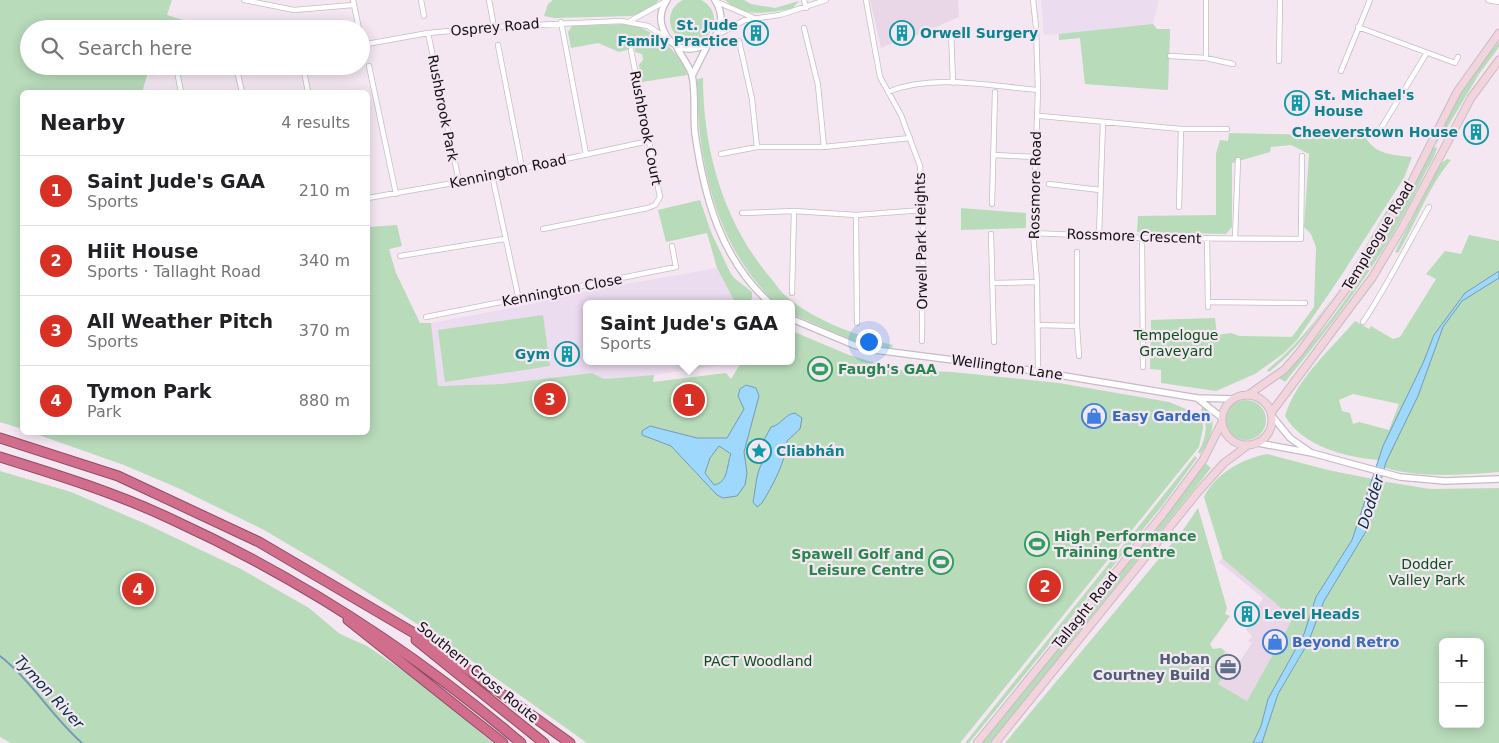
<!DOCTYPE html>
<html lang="en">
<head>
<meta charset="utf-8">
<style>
  body { margin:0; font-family:"DejaVu Sans",sans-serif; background:#f2f2f2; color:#202124 }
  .controls { position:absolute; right:15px; bottom:15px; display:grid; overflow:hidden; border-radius:8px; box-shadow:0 2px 12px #0003 }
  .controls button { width:45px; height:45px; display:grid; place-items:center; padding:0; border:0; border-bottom:1px solid #e0e0e0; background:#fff; color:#202124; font:25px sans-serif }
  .you { position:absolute; left:868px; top:341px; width:18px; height:18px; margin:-12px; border:4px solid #fff; border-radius:50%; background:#1a73e8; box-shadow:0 0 0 8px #1a73e833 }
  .badge { display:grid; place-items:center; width:32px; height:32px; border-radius:50%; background:#d93025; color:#fff; font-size:16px; font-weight:700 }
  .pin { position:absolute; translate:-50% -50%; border:2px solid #fff; box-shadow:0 1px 5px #0006 }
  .popup { position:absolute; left:583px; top:300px; width:212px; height:65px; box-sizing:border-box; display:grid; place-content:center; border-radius:8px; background:#fff; filter:drop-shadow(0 1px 4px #0005); font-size:16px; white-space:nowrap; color:#757577 }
  .popup b { font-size:19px; color:#202124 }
  .popup::after { content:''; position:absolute; left:50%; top:100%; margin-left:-10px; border:10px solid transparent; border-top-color:#fff }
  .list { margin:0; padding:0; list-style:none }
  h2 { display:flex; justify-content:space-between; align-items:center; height:65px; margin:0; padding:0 20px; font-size:21px }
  h2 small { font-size:16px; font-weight:400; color:#757577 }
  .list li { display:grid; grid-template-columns:32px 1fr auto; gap:15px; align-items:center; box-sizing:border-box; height:70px; padding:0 20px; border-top:1px solid #e0e0e0 }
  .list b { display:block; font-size:19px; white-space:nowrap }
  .list p { margin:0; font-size:16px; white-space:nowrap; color:#757577 }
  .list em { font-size:16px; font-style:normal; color:#757577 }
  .icon { flex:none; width:28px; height:28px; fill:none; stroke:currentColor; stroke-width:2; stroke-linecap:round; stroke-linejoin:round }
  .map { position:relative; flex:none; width:1499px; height:743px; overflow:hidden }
  .search { position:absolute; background:#fff; box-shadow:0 2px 12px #0003; left:20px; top:20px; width:350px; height:55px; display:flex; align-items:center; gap:12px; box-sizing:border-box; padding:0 18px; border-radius:28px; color:#757577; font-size:19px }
  .panel { position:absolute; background:#fff; box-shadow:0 2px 12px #0003; left:20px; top:90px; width:350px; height:345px; border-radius:8px }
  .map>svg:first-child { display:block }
</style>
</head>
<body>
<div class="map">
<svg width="1499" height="743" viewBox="0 0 1499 743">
  <rect width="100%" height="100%" fill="#f4e7f2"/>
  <path fill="#e9d7e7" d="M870 0H958L959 17 906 40 904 38 881 48Z
    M1223 557 1293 618 1247 701 1218 684 1223 675 1219 664 1225 651 1240 661 1252 643 1248 641 1252 637 1246 629 1247 627 1237 622 1253 602 1258 606 1263 598 1219 562Z"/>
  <path fill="#ebdcef" d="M1041 0H1159L1153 24 1157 29H1170L1168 90 1085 84 1080 38 1059 40 1058 34 1044 35Z
    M717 268 736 304H586V361H736L735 363 654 375 604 379 592 373 502 384 438 386 431 323 532 304 554 297Z"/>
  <path fill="#b8dbba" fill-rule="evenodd" d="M670 20a22 22 0 1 1 44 0a22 22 0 1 1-44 0Z
    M0 0H172L167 15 199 25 218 29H29V66H150L142 92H22V429L0 422Z
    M553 0H659L649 10 632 16 554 18 544 16 548 4Z
    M725 0H744L751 4 775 8 799 1 792 9C768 12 745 19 725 0Z
    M627 24C649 26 682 52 687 75L642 82 639 65 643 60 642 54 635 52V48L619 52 598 43 571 48 568 32 572 26Z
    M1153 24 1157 29H1170L1168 90 1085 84 1080 38 1059 40V34Z
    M1499 42V47L1479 74 1442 136 1435 144H1433L1445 119 1472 73Z
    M703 78C703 149 723 221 769 276 775 282 779 291 786 296 811 319 860 337 893 345L891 349 852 340 792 314V304H777C715 248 697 159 697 79Z
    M1229 133 1365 136C1374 155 1394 155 1412 157L1404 178 1339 279 1297 340 1284 353 1255 374 1216 391 1161 383V370L1150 369 1151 320 1215 318 1217 335 1231 333 1239 336 1292 337 1314 307 1316 247 1311 234 1304 227 1309 154 1291 145 1271 147 1270 152 1232 163V227L1226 234 1137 232 1138 216 1216 215V154L1220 140 1228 141Z
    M1437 145C1438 152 1428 167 1424 175 1388 252 1338 317 1285 382L1279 378C1346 314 1392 229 1432 146L1436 148Z
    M1447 159 1451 160C1428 187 1416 223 1398 253L1395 252 1440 164Z
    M1393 199 1395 200C1376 234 1354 267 1331 300 1313 327 1295 352 1269 372L1267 370C1319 329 1361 256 1393 199Z
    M700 200 711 232 730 272 734 278 752 292V298L749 302 736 304 717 268 707 233 666 242 658 210Z
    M961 208 1026 213V228L961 230Z
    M397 225 402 246 389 249 396 273 420 323H431L438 386 502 384 592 373 604 379 654 375 653 382 726 373 731 379 742 361H792V331L849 355 899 370 952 372 1059 383 1169 402 1198 414 1203 421V428L1199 447 960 743H587L441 639 332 570 264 530 178 488 124 465 33 433 368 432V227Z
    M1469 235 1499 241V472C1462 475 1412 479 1377 465L1378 460C1346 457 1303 447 1285 416 1296 379 1331 349 1355 321L1369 329 1371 326 1393 339 1400 337 1436 279 1426 274 1445 251 1461 254ZM1353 394 1399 404 1389 430 1359 422 1353 424 1350 413 1342 411 1339 400Z
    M543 315 550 366 445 382 438 330Z
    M1226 420a20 20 0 1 1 40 0a20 20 0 1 1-40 0Z
    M1203 406C1221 417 1210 440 1200 454L1198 452C1206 440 1209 422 1201 410Z
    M1267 454 1328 470 1373 479 1352 540 1325 582 1304 634 1268 699 1261 726 1253 743H1005L1183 530 1198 508 1227 608 1225 614 1230 616 1210 644 1213 649 1221 648 1225 651 1219 664 1228 669 1218 684 1247 701 1293 618 1223 559 1204 497C1216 473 1242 459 1267 454Z
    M1195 456 1197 458 1162 506 969 743H965Z
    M1205 463 1211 468 990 743H981Z
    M0 471 71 492 146 524 241 569 309 608 340 634 367 646 424 685 493 743H11L0 737Z
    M1381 481 1430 489 1499 488V743H1262L1278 694 1300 658 1324 601 1368 528ZM1443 642H1480V724H1443Z"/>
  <path fill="#9ed8fd" stroke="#749bb6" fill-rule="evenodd" d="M1499 271V278L1462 301 1443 327 1418 396 1386 462 1368 528 1324 601 1308 643 1278 694 1262 743H1253L1261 726 1268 699 1304 634 1316 597 1352 540 1383 446 1423 363 1434 335 1465 293Z
    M746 385 756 388 759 396 744 452 747 473 745 485 737 496 723 498 717 495 671 446 642 435V431L650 426 697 438H727L744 409 738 396 740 389ZM719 446 731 454C726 466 729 482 714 485L705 473 710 458Z
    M795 413 802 418 800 429 787 441C786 461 773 485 762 503L757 507 753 502C755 493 756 478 759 470 763 460 768 452 764 440L771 427C781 425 785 414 795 413Z"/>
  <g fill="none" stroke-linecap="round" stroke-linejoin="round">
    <path stroke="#749bb6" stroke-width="2" d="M0 656C32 681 52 717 82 743"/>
    <defs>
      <path id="minor" d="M244 0 294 10 353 5
        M353 0 359 29
        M421 0 424 16
        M489 0 494 27
        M804 0 806 8
        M866 0 880 77 901 115 920 166 923 210 922 341
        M1033 0 1036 27 1038 90 1033 233 1037 282 1038 371
        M1206 0V58
        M1488 0 1498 2
        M717 2 752 17
        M630 21 666 1
        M561 22 586 154
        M1358 27 1455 63 1458 57
        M804 28 818 85 824 147
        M951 31 953 83
        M428 33 459 182
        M717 35 745 20 780 15 826 0
        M739 41 752 99 757 147
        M361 45 428 33 494 27 621 21 648 26 668 39
        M498 45 522 168
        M1170 56 1206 58 1233 64
        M1279 61 1280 0
        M176 66 181 92
        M236 66 242 92
        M303 66 308 92
        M369 66 396 194
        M1341 71 1370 0
        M888 92C933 73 990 86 1038 90
        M1041 116 1181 129H1227
        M1380 130 1426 54
        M721 154 757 147H824L910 138
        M994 155 1034 157
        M492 175 519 300
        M1049 184 1100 190
        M368 198 459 182 649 141
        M992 204 995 92
        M1179 207 1181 129
        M742 213 794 211 856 215 923 210
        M856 215 857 323
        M543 229 648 208 655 205 660 197 631 50
        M1033 233 1142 238 1301 239 1302 156
        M991 234 994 342
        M1099 235 1103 122
        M1142 238 1143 367
        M1207 238 1208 307
        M1235 238 1238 160
        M1077 252V326L1079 356
        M400 256 504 239
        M993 283 1037 282
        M792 293 794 211
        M1208 302 1305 303
        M426 317 676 267 672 246
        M1363 322C1388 285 1407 245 1429 207
        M1038 325 1077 326"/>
      <path id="tertiary" d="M667 0C661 9 659 19 663 29 678 70 740 41 715 0
        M676 45C680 55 689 65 692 75 696 93 693 114 695 133 704 197 721 260 771 304
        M692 76 708 44
        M792 319 854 345 875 350 1016 368 1197 398 1233 399
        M1197 398 1221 417
        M1272 416 1290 438 1310 452
        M1258 443 1312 453 1400 477 1445 481 1499 479"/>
      <path id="secondary" d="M1222 420a25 25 0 1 1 50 0a25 25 0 1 1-50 0Z
        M1248 395 1284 370 1299 353 1360 270 1403 199 1457 92 1499 33
        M1271 413 1372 278 1403 226 1471 98 1499 60
        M977 743 1163 514 1203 460 1221 424
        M995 743 1198 492 1224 463 1247 446"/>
      <path id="motorway" d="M0 438 118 476 259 542 431 643 570 743
        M0 457C58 475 116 493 171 519 298 577 414 652 521 743
        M348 620 503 743
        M416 640 544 743"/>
    </defs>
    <use href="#minor" stroke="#c7bbc5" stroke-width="6"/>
    <use href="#tertiary" stroke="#c7bbc5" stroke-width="8"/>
    <use href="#secondary" stroke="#c7bbc5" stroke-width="9"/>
    <use href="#motorway" stroke="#8f4c62" stroke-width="11"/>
    <use href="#minor" stroke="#fff" stroke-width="4.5"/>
    <use href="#tertiary" stroke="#fff" stroke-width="5.5"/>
    <use href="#secondary" stroke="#f2d4dd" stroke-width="7"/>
    <use href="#motorway" stroke="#d26e8d" stroke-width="9"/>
  </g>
  <defs>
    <symbol id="building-ring" viewBox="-11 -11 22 22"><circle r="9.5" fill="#f4e7f2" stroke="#0f9aa8" stroke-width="1.5"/><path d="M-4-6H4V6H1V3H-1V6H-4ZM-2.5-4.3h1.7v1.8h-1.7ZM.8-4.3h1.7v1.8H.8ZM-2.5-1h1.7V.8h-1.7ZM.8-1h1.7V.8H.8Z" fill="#0f9aa8"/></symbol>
    <symbol id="stadium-ring" viewBox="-11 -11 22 22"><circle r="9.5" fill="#f4e7f2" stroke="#2e9e5b" stroke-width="1.5"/><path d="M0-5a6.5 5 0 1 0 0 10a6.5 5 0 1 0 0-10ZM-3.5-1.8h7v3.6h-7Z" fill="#2e9e5b"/></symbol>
    <symbol id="shop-ring" viewBox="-11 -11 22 22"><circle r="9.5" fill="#f4e7f2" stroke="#3f7fe0" stroke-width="1.5"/><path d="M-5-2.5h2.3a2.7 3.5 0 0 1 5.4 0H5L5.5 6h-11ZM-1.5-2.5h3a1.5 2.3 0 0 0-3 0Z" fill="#3f7fe0"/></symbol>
    <symbol id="sight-ring" viewBox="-11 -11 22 22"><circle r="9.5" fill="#f4e7f2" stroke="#0f9aa8" stroke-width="1.5"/><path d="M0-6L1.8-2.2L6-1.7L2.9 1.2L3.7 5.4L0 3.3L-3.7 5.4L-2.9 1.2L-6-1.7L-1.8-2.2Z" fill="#0f9aa8"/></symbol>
    <symbol id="office-ring" viewBox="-11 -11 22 22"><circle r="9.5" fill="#f4e7f2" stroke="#5c6f8a" stroke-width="1.5"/><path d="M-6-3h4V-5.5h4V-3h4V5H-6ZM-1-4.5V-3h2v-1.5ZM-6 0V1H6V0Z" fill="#5c6f8a"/></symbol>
  </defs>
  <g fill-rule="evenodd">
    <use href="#building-ring" x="742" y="19" width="28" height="28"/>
    <use href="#building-ring" x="888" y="19" width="28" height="28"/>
    <use href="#building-ring" x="1283" y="89" width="28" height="28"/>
    <use href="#building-ring" x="1462" y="118" width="28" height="28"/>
    <use href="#building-ring" x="553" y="340" width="28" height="28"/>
    <use href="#stadium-ring" x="806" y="355" width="28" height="28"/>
    <use href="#shop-ring" x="1080" y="402" width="28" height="28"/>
    <use href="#sight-ring" x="745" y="437" width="28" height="28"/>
    <use href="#stadium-ring" x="1023" y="530" width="28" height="28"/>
    <use href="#stadium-ring" x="927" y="548" width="28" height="28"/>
    <use href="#building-ring" x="1233" y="600" width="28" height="28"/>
    <use href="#shop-ring" x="1261" y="628" width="28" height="28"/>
    <use href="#office-ring" x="1214" y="653" width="28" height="28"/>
  </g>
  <g text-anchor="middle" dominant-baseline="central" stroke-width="4.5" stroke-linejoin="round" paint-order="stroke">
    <g font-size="14" font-weight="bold" fill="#0d838f" stroke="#f4e7f2" text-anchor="start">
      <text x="738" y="25" text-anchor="end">St. Jude<tspan x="738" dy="16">Family Practice</tspan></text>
      <text x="920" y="33">Orwell Surgery</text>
      <text x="1314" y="95">St. Michael's<tspan x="1314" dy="16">House</tspan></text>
      <text x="1458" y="132" text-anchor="end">Cheeverstown House</text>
      <text x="550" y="354" text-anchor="end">Gym</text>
      <text x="776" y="451">Cliabhán</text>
      <text x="1264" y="614">Level Heads</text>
    </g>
    <g font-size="14" fill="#120e12" stroke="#f4e7f2">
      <text transform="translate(495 27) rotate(-5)">Osprey Road</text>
      <text transform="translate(443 108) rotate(79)">Rushbrook Park</text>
      <text transform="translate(646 128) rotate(79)">Rushbrook Court</text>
      <text transform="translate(508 171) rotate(-12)">Kennington Road</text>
      <text transform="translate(1035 185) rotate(-89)">Rossmore Road</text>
      <text transform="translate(1134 236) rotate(2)">Rossmore Crescent</text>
      <text transform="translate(1378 236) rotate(-59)">Templeogue Road</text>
      <text transform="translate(921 241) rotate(-91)">Orwell Park Heights</text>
      <text transform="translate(562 290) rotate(-11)">Kennington Close</text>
      <text transform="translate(1007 367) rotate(8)">Wellington Lane</text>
      <text transform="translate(1085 610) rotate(-51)">Tallaght Road</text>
      <text transform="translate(478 672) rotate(39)">Southern Cross Route</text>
    </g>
    <g font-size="14" fill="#085019" stroke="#f4e7f2">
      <text x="1176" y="335">Tempelogue<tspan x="1176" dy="16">Graveyard</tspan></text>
      <text x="1427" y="564">Dodder<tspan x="1427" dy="16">Valley Park</tspan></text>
      <text x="758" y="661">PACT Woodland</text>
    </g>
    <g font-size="14" font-weight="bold" fill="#27864d" stroke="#f4e7f2" text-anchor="start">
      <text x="838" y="369">Faugh's GAA</text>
      <text x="1054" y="536">High Performance<tspan x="1054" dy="16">Training Centre</tspan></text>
      <text x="924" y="554" text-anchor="end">Spawell Golf and<tspan x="924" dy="16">Leisure Centre</tspan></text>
    </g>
    <g font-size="14" font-weight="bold" fill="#366cbe" stroke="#f4e7f2" text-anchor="start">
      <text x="1112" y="416">Easy Garden</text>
      <text x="1292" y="642">Beyond Retro</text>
    </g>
    <g font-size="14" font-weight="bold" fill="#4e5e75" stroke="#f4e7f2" text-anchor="end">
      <text x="1210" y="659">Hoban<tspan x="1210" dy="16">Courtney Build</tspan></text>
    </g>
    <g font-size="15" font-style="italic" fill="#002e47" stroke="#f4e7f2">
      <text transform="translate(1371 502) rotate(-72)">Dodder</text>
      <text transform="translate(49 692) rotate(47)">Tymon River</text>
    </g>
  </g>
</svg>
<div class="controls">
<button>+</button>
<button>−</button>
</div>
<div class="you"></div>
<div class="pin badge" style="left:689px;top:400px">1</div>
<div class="popup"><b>Saint Jude's GAA</b>Sports</div>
<div class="pin badge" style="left:1045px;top:586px">2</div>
<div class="pin badge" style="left:550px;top:399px">3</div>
<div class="pin badge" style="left:138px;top:589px">4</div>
<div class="search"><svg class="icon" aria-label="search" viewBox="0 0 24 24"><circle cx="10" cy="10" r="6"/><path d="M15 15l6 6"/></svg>Search here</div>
<section class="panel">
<h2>Nearby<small>4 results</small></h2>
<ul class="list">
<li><span class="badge">1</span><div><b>Saint Jude's GAA</b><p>Sports</p></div><em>210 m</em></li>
<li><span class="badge">2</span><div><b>Hiit House</b><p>Sports · Tallaght Road</p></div><em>340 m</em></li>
<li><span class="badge">3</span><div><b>All Weather Pitch</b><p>Sports</p></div><em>370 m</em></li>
<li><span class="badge">4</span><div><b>Tymon Park</b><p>Park</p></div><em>880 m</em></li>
</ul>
</section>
</div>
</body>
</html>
